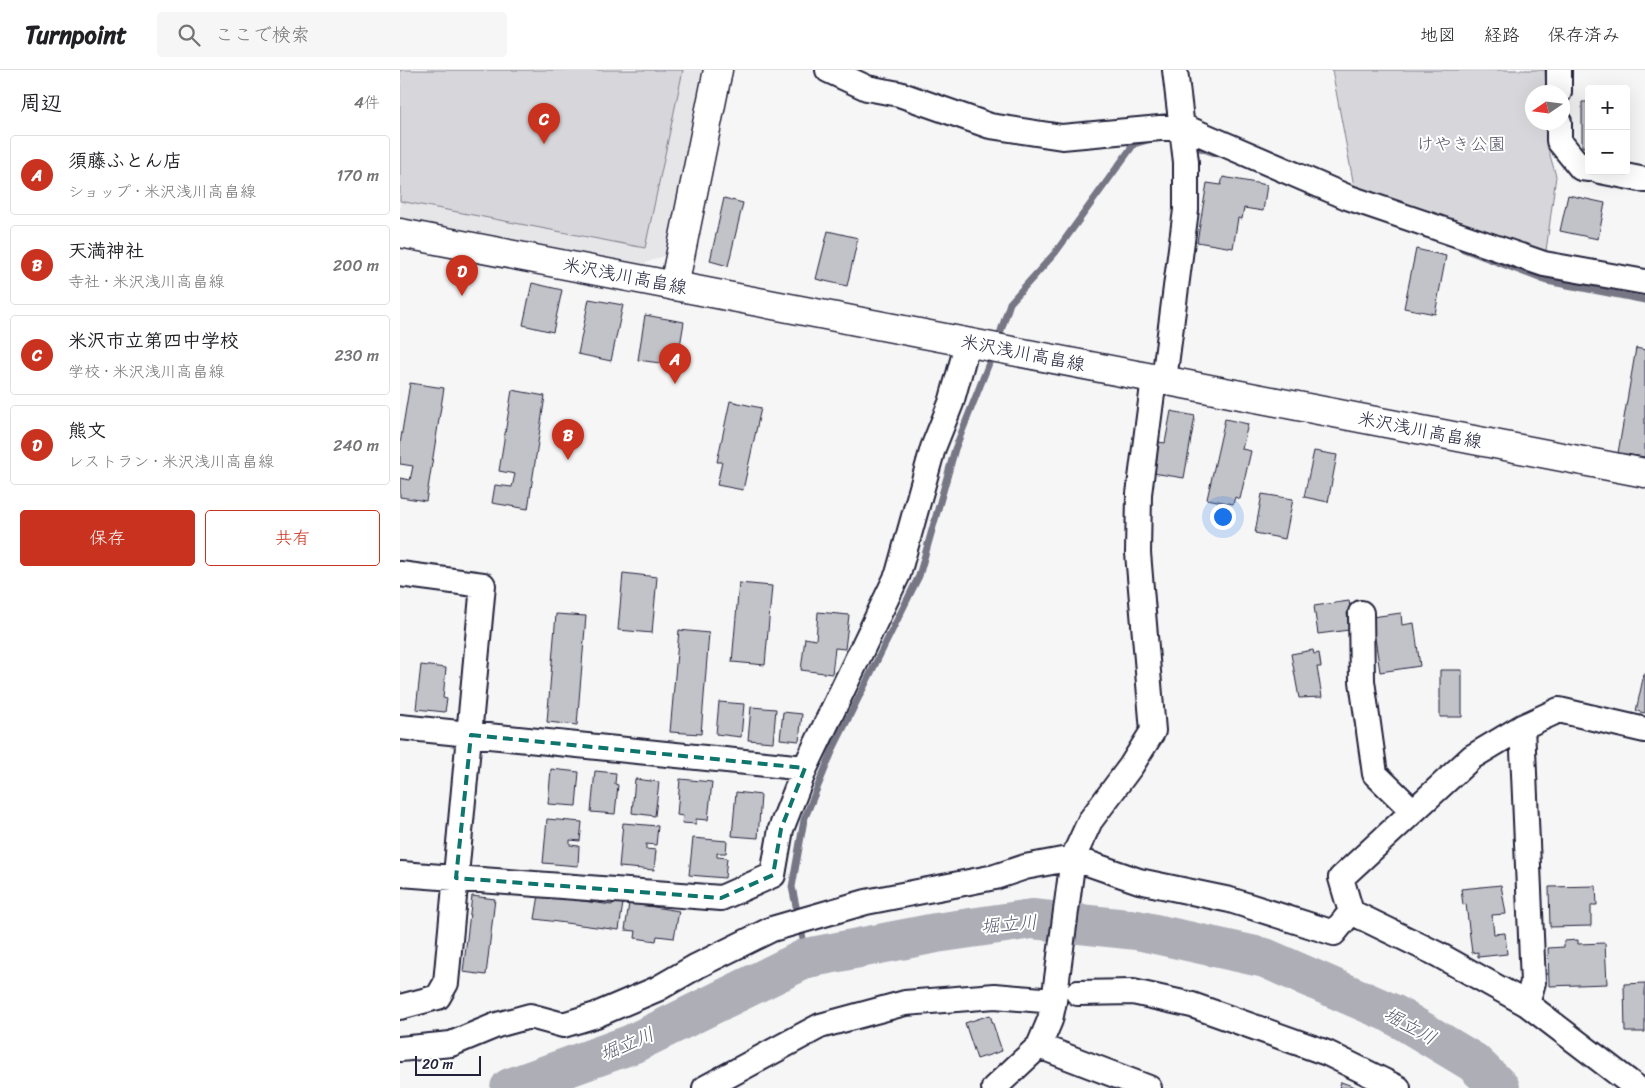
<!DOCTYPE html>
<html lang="ja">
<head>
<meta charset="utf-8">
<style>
  body { margin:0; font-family:Sriracha,"Klee One",sans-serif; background:#f6f6f6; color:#202124 }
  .controls { position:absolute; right:15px; top:15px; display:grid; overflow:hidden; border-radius:5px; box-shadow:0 5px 20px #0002 }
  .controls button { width:45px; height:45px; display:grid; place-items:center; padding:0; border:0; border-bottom:1px solid #e0e0e0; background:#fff; color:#202124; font:25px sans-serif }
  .compass { position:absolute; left:1125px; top:15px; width:45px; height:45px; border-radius:50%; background:#fff; box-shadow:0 5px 20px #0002; rotate:257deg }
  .scale { position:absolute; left:15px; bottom:12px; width:66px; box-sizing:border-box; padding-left:5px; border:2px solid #22223b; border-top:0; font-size:14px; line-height:18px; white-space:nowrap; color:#22223b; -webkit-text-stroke:4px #fff; paint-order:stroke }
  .you { position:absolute; left:822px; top:446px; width:18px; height:18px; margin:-12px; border:4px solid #fff; border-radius:50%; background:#1a73e8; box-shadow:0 0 0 8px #1a73e833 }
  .badge { display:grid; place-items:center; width:32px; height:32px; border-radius:50%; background:#c8321e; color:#fff; font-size:16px; font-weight:700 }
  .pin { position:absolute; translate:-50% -41px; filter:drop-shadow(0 1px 2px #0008) }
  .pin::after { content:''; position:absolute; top:26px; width:18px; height:15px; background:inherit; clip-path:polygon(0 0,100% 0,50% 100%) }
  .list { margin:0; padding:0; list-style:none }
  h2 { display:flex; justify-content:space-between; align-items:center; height:65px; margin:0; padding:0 20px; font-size:21px }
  h2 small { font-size:16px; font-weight:400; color:#757577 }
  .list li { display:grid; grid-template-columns:32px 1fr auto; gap:15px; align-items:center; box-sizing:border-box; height:80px; margin:0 10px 10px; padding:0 10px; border:1px solid #e0e0e0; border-radius:5px }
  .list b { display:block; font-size:19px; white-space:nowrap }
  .list p { margin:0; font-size:16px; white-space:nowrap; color:#757577 }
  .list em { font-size:16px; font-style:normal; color:#757577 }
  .actions { display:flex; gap:10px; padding:15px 20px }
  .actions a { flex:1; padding:11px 0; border:1px solid #c8321e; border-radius:5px; text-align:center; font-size:18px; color:#c8321e }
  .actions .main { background:#c8321e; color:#fff }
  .icon { flex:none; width:28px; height:28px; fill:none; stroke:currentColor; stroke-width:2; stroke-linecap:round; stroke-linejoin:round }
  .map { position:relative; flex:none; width:1245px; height:1018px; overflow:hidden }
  header { display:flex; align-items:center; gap:30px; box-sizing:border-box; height:70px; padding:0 25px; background:#fff; border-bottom:1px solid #e0e0e0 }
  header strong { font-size:24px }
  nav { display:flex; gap:28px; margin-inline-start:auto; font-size:18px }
  .search { width:350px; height:45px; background:#f6f6f6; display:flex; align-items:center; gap:12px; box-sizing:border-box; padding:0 18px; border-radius:5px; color:#757577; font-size:19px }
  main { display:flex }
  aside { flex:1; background:#fff }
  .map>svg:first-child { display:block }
</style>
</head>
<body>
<header>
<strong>Turnpoint</strong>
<div class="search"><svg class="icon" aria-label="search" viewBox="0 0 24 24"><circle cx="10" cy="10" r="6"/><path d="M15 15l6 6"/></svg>ここで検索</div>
<nav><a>地図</a><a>経路</a><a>保存済み</a></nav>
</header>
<main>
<aside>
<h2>周辺<small>4件</small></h2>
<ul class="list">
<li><span class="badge">A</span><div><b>須藤ふとん店</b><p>ショップ · 米沢浅川高畠線</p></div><em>170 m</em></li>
<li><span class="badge">B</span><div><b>天満神社</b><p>寺社 · 米沢浅川高畠線</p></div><em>200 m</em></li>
<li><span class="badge">C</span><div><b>米沢市立第四中学校</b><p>学校 · 米沢浅川高畠線</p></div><em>230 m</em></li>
<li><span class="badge">D</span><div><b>熊文</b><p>レストラン · 米沢浅川高畠線</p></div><em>240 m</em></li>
</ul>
<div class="actions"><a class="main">保存</a><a>共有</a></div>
</aside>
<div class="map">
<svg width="1245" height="1018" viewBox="0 0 1245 1018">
  <rect width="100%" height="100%" fill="#f6f6f7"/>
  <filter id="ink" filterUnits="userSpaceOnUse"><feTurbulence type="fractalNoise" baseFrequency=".02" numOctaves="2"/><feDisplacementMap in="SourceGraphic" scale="10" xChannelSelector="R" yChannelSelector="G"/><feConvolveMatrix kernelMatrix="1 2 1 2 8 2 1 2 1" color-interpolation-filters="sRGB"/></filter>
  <g filter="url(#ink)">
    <path fill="#e6e6e9" d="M0 0H302L266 185 243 194 0 148Z"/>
    <path fill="#d7d7db" stroke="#7c7c8b" d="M0 0H283L245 178 0 131Z
      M932 0H1145L1146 22H1132V52L1148 53 1149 82 1156 106 1146 181 954 116Z"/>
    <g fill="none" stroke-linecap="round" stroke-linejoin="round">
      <path stroke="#767685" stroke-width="7" d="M788 74 818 84
        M1061 178 1147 211 1245 230
        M597 273 610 233 655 183 734 74 751 69
        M407 888 392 817 404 750 434 677 519 506 555 379 593 283"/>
      <path stroke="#aeaeb7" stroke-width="40" d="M110 1018 232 974 407 888 536 863 632 849 737 860 865 888 993 944 1073 992 1100 1018"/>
    </g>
    <path fill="#c2c2c9" stroke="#22223b" d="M1182 32H1189V77H1182Z
      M823 107 867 115 863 141 844 138 842 149 838 148 833 178 797 172 807 113 821 115Z
      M1168 125 1205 133 1198 169 1160 161Z
      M324 128 343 133 328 196 310 191Z
      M428 161 458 168 447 216 416 209Z
      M1016 179 1046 186 1035 244 1004 238Z
      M132 213 162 220 153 262 123 255Z
      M189 229 223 235 211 291 178 284Z
      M245 245 284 252 280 276 270 274 267 294 238 290Z
      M1236 278 1245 280V387L1218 383Z
      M10 313 44 318 26 431 0 427V408L10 410 13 396 0 394V374Z
      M112 320 145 326 128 439 92 433 95 415 112 417 115 404 99 401Z
      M330 331 361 338 343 420 317 415 322 392H317Z
      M771 341 795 346 784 408 753 403 758 372 765 373Z
      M825 349 848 354 842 379 851 381 840 429 835 427 833 434 807 429Z
      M914 381 937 385 928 432 904 427Z
      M862 424 893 429 885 469 855 463Z
      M223 503 257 507 252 563 218 560Z
      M339 513 372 516 365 595 332 592Z
      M949 531 951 542 947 543 949 560 918 564 914 536Z
      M418 542 449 545 445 579 435 578 432 604 401 600 405 568 416 570Z
      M1001 543 1002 555 1014 553 1020 596 980 602 972 547Z
      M156 544 186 546 177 655 147 652Z
      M279 560 309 563 301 664 270 662Z
      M913 580 914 584 919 583 921 597H917L922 627 899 628 891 584Z
      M21 595 46 598 43 628 47 629 45 642 16 639Z
      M1040 600H1062V647H1040Z
      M1244 604H1245V643L1236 641Z
      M319 632 344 634 341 667 316 664Z
      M351 637 376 639 373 672 348 670Z
      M383 642 402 644 399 671 380 669Z
      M151 699 179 702 176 736 148 734Z
      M195 701 216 703 215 714 218 715 215 744 191 742Z
      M235 709 259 712 255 746 232 743Z
      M280 709 312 712 308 750 296 749V754L282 753 283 746 277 745Z
      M336 722 361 725 358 768 332 766Z
      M147 749 182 752 180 771 170 770V775L179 776 178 796 143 793Z
      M223 753 258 756 256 775 246 774V779L256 780 254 800 219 797Z
      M293 768 327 771 326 783H317V787L327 788 325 808 289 805Z
      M1101 815 1106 844 1092 845 1094 864 1105 863 1107 884 1078 887V882L1072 883 1066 834 1063 835 1061 819Z
      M1196 816 1197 835H1191V856L1150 857 1149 817Z
      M139 825 212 835 213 832 223 833 219 860 135 849Z
      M72 826 95 829 86 905 63 902Z
      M229 833 279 841 274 868 257 866 256 871 235 868 236 861 225 860Z
      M1178 870V874L1205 873 1207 914 1149 916 1148 878 1164 877V871Z
      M1245 913V962H1225L1224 914Z
      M590 945 602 981 577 989 565 953Z
      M941 1012 958 1018H939Z"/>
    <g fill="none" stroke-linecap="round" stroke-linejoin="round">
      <defs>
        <path id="minor" d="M428 0 467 18 499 24 590 56 662 67 782 56 947 127 1144 194 1245 212
          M1159 0V22
          M1159 52V71L1181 98 1189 99
          M1200 101 1245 110
          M764 310 786 140V92L775 0
          M0 504 83 515 46 913 38 927 0 937
          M961 543 962 611 975 704 1013 741
          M0 657 405 698
          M1122 657 1133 912 1127 934
          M1 804 321 828 373 805 381 759 405 698 498 504 533 378 551 333 568 272
          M678 923 733 922 792 935 927 983 998 1018
          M639 976 749 1018
          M0 979 51 974 97 955 130 946 163 955 196 945 257 919 297 896 372 859 466 832 595 807 625 797 673 788 739 811 830 830 934 863 951 842
          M305 1018 420 956 505 933 595 926 654 931
          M594 1018 639 976 650 950 654 931 673 788 690 751 731 696 753 661 738 483 739 424 754 308
          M1237 1018 1127 934 1039 885 951 842 941 808 1072 687 1122 657 1159 640 1245 660"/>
        <path id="tertiary" d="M274 216 318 0"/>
        <path id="secondary" d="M0 163 1245 403"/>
      </defs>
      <use href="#minor" stroke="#22223b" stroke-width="28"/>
      <use href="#tertiary" stroke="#22223b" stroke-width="31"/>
      <use href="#secondary" stroke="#22223b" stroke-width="31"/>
      <use href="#minor" stroke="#fff" stroke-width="24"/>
      <use href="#tertiary" stroke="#fff" stroke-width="28"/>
      <use href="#secondary" stroke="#fff" stroke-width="28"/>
    </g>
  </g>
  <path fill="none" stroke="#0f766e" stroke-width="4" stroke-dasharray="10 6" stroke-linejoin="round" d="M71 665 405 698 381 759 373 805 321 828 56 808Z"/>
  <g text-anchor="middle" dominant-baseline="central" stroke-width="4" stroke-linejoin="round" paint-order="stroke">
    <g font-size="18" fill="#58586b" stroke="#fff">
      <text x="1061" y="74">けやき公園</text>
    </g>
    <g font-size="18" fill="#22223b" stroke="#fff">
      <text transform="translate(225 206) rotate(11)">米沢浅川高畠線</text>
      <text transform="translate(623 283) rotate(11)">米沢浅川高畠線</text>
      <text transform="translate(1020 360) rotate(11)">米沢浅川高畠線</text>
    </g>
    <g font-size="19" font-style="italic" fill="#5a5a6d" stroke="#fff">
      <text transform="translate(609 854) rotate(-5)">堀立川</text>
      <text transform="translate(1010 956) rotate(29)">堀立川</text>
      <text transform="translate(227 974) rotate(-23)">堀立川</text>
    </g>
  </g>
</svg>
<div class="controls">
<button>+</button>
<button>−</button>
</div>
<svg class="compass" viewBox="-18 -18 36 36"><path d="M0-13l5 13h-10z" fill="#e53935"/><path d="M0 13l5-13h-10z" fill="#757577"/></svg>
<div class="scale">20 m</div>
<div class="you"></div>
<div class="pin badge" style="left:275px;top:314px">A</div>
<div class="pin badge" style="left:168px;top:390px">B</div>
<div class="pin badge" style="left:144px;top:74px">C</div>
<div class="pin badge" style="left:62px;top:226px">D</div>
</div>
</main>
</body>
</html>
